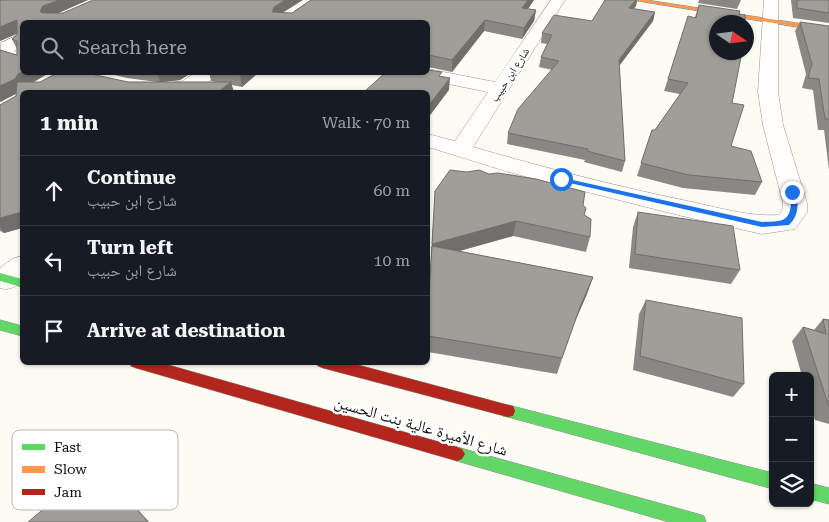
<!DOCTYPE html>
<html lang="en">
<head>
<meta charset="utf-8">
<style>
  body { margin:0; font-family:"Roboto Serif","Noto Naskh Arabic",serif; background:#20242c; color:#f1f3f6 }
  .controls { position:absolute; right:15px; bottom:15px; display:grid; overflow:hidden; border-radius:8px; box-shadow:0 1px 4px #0004 }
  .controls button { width:45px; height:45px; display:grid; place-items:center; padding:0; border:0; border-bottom:1px solid #363941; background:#171b24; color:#f1f3f6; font:25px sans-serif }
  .compass { position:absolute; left:709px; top:15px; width:45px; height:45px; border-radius:50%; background:#171b24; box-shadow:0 1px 4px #0004; rotate:103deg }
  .stop { position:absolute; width:15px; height:15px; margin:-11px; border:4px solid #1a73e8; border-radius:50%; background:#fff }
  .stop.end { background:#1a73e8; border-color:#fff; box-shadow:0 1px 5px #0008 }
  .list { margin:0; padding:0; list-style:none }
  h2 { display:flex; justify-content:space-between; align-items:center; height:65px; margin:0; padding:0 20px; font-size:21px }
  h2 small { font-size:16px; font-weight:400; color:#9ea1a6 }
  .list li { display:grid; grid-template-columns:32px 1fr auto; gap:15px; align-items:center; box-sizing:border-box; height:70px; padding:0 20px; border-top:1px solid #363941 }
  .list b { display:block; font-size:19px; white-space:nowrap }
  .list p { margin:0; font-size:16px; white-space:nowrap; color:#9ea1a6 }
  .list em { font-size:16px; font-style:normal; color:#9ea1a6 }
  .icon { flex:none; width:28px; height:28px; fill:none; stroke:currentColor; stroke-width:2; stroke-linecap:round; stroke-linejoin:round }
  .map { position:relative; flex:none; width:829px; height:522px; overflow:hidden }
  .search { position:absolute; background:#171b24; box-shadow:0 1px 4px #0004; left:20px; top:20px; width:410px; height:55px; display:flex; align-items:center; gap:12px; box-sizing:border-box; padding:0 18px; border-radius:8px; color:#9ea1a6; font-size:19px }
  .panel { position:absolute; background:#171b24; box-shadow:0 1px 4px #0004; left:20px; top:90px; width:410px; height:275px; border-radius:8px }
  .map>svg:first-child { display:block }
</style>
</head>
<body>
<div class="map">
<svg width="829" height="522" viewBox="0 0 829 522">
  <rect width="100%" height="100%" fill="#fcfbf4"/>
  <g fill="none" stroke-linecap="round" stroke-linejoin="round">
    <defs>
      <path id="street" d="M551 0H565L473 147C545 168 619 187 692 202 720 208 750 217 778 215L782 211 783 203 763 125 758 92 764 0H778V92L783 125 807 203V212L795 229 762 234 678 215 512 173 428 147V134L455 141 488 92 414 77 408 76 405 72H428V69L495 82Z
        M22 33V45L14 51 22 54V65L0 58 1 43Z
        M196 72H218C203 94 176 92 153 92L150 89 153 85 183 81Z
        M22 256V281C15 287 9 291 0 288V268L12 259Z"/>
      <path id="fast" d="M0 273 22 279V287L0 281Z
        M0 320 22 326V336L0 330Z
        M508 405 773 473V489L508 417 503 416 501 411 503 406Z
        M457 447 698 514 704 516 706 522H669L457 461 452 459 449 454 452 449Z
        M810 483 829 488V504L810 499Z"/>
      <path id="slow" d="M632 0H647L829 28V32Z"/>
      <path id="jam" d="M130 362H158L457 447 462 449 465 454 462 459 457 461 136 368 131 366Z
        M317 362H347L508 405 513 406 515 411 513 416 508 417 323 368 318 366Z"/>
    </defs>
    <use href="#street" stroke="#969592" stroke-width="1"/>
    <use href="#fast" stroke="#8c8c89" stroke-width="1"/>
    <use href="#slow" stroke="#8c8c89" stroke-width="1"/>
    <use href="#jam" stroke="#8c8c89" stroke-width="1"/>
    <use href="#street" fill="#fffefd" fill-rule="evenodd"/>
    <use href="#fast" fill="#63d668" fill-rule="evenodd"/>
    <use href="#slow" fill="#ff974d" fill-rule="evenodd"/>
    <use href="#jam" fill="#b3261e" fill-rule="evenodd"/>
  </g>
  <path fill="#8a8884" d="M0 0H88L59 13H292L311 0H534L528 9 536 10 534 21 522 39 484 31 452 72 428 67V22H22L51 72 34 82H157L127 78 102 72H193L180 80 164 82H216L211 81 209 72H259L242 87 232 85 22 92V228L4 233 0 231V105L16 96V94L0 102V50L17 55V49L12 39 17 35V34L0 41V43Z
    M605 0H637L636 6 633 9 655 12 653 21 619 66 625 161 622 172 584 162 585 160 507 144 508 133 552 70 539 67 541 57 547 44 541 43 542 33 592 21Z
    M699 0H741L737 9 698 3Z
    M791 0H829V23L793 18Z
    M699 5 732 103 731 146 762 182 755 195 683 188 637 176 652 130H655L680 94 664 91 685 27 695 17Z
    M800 22 829 26V170L824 130H818L813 90 802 88 806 74 795 31Z
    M489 174 583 205 584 215 590 237 586 252 513 236 459 251 593 277 587 294 574 323 557 374 428 352V307L435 191Z
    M638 212 740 270 731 284 629 268 633 227Z
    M646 300 744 384 733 397 633 370 639 314Z
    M823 319 829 320V424L815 420 810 405V376H802L792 341 803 327 814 330Z"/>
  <path fill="#706f6b" d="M59 0H88L48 17 40 11 43 6Z
    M285 0H303L276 17 272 12 274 7Z
    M528 0H534L521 19 522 8Z
    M636 0H637L636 6 626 17 629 8Z
    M536 10 534 21 522 39 524 28Z
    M655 12 653 21 616 70 619 60Z
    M17 20 22 31 0 41V43V27Z
    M485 20 484 31 452 72V60Z
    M22 72H51L25 86 21 91 0 102V86Z
    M157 72H193L180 80 160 82Z
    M242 72H259L242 87 240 75Z
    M450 78 449 90 428 118V106Z
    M231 82 234 92H218Z
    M22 212V228L4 233 0 227V218Z
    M516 221 513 236 431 259 432 244Z
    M593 277 587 294 574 324 580 307Z
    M97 464 108 476 149 522H148Z"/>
  <path fill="#a09e99" stroke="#706f6b" d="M0 0H59L43 6 40 11 42 13H63L93 0H285L274 7 272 12 292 13 311 0H528L522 8 536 10 524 28 485 20 452 60 429 55 428 57V22H22V72L18 74 15 79 0 86V50L17 55V41L12 39 17 35V20L0 27Z
    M605 0H636L629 8 655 12 619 60 625 161 587 151 588 149 508 133 518 109 559 61 541 57 552 35 542 33 554 15 592 21Z
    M797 0H829V13L797 8Z
    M699 5 740 11 739 14 745 15V22H716V52H742L732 103 744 105 731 146 751 151 762 182 689 175 641 163 652 130H655L688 83 668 79 688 16 696 18Z
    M800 22 829 26V119H825L819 79 808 78 812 64Z
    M428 70 442 72 439 76 450 78 428 106V92H364L386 72H428Z
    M59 72H82L128 82H231L218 92H22V212L0 218V105L16 96 17 82H40Z
    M227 72H242L240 75Z
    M450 170 467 172 479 170 489 174 498 173 536 179 585 192 583 205 586 208 584 215 591 219 590 237 516 221 432 244 435 191Z
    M638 212 733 226 740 270 635 254Z
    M432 246 593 277 580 307 562 358 428 336V307Z
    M646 300 742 318 744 384 640 356Z
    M823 319 829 320V407L803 327 826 334Z
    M97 464 148 522H28Z"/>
  <path fill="#1a73e8" d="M559 177 762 222C778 221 790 224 791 203 791 199 789 195 790 191H795C799 203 799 216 789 225L762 227 561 181 558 179Z"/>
  <g text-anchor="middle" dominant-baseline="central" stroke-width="5" stroke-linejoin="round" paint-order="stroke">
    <g font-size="11" fill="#0f0f0f" stroke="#fff">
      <text transform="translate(510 75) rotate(-57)">شارع ابن حبيب</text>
    </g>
    <g font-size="16" fill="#0f0f0f" stroke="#fff">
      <text transform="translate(421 426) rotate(16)">شارع الأميرة عالية بنت الحسين</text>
    </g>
  </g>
  <rect x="12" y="430" width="166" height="80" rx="8" fill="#fff" stroke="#b7b7b7" stroke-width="1"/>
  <rect x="22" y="444" width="23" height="6" fill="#63d668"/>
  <rect x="22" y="466" width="23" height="7" fill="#ff974d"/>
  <rect x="22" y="489" width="23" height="6" fill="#b3261e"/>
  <g font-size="14" fill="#0f0f0f">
    <text x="54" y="452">Fast</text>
    <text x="54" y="474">Slow</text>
    <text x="54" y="497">Jam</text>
  </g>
</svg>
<div class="controls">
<button>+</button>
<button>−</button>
<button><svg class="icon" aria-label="layers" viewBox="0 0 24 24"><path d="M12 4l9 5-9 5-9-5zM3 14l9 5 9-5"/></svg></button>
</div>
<svg class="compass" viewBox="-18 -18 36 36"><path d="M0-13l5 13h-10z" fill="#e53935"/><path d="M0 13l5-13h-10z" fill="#9ea1a6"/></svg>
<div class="stop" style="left:561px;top:179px"></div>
<div class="stop end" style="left:792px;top:192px"></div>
<div class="search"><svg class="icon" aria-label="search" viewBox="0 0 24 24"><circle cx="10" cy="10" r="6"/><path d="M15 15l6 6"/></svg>Search here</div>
<section class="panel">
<h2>1 min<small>Walk · 70 m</small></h2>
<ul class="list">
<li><svg class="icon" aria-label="ahead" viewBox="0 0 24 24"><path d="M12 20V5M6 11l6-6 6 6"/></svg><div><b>Continue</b><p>شارع ابن حبيب</p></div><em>60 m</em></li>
<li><svg class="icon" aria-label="left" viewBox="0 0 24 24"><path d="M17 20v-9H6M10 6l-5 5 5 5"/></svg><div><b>Turn left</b><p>شارع ابن حبيب</p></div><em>10 m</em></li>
<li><svg class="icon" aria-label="arrive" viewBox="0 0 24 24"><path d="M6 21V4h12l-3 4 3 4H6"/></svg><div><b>Arrive at destination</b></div></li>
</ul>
</section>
</div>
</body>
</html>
